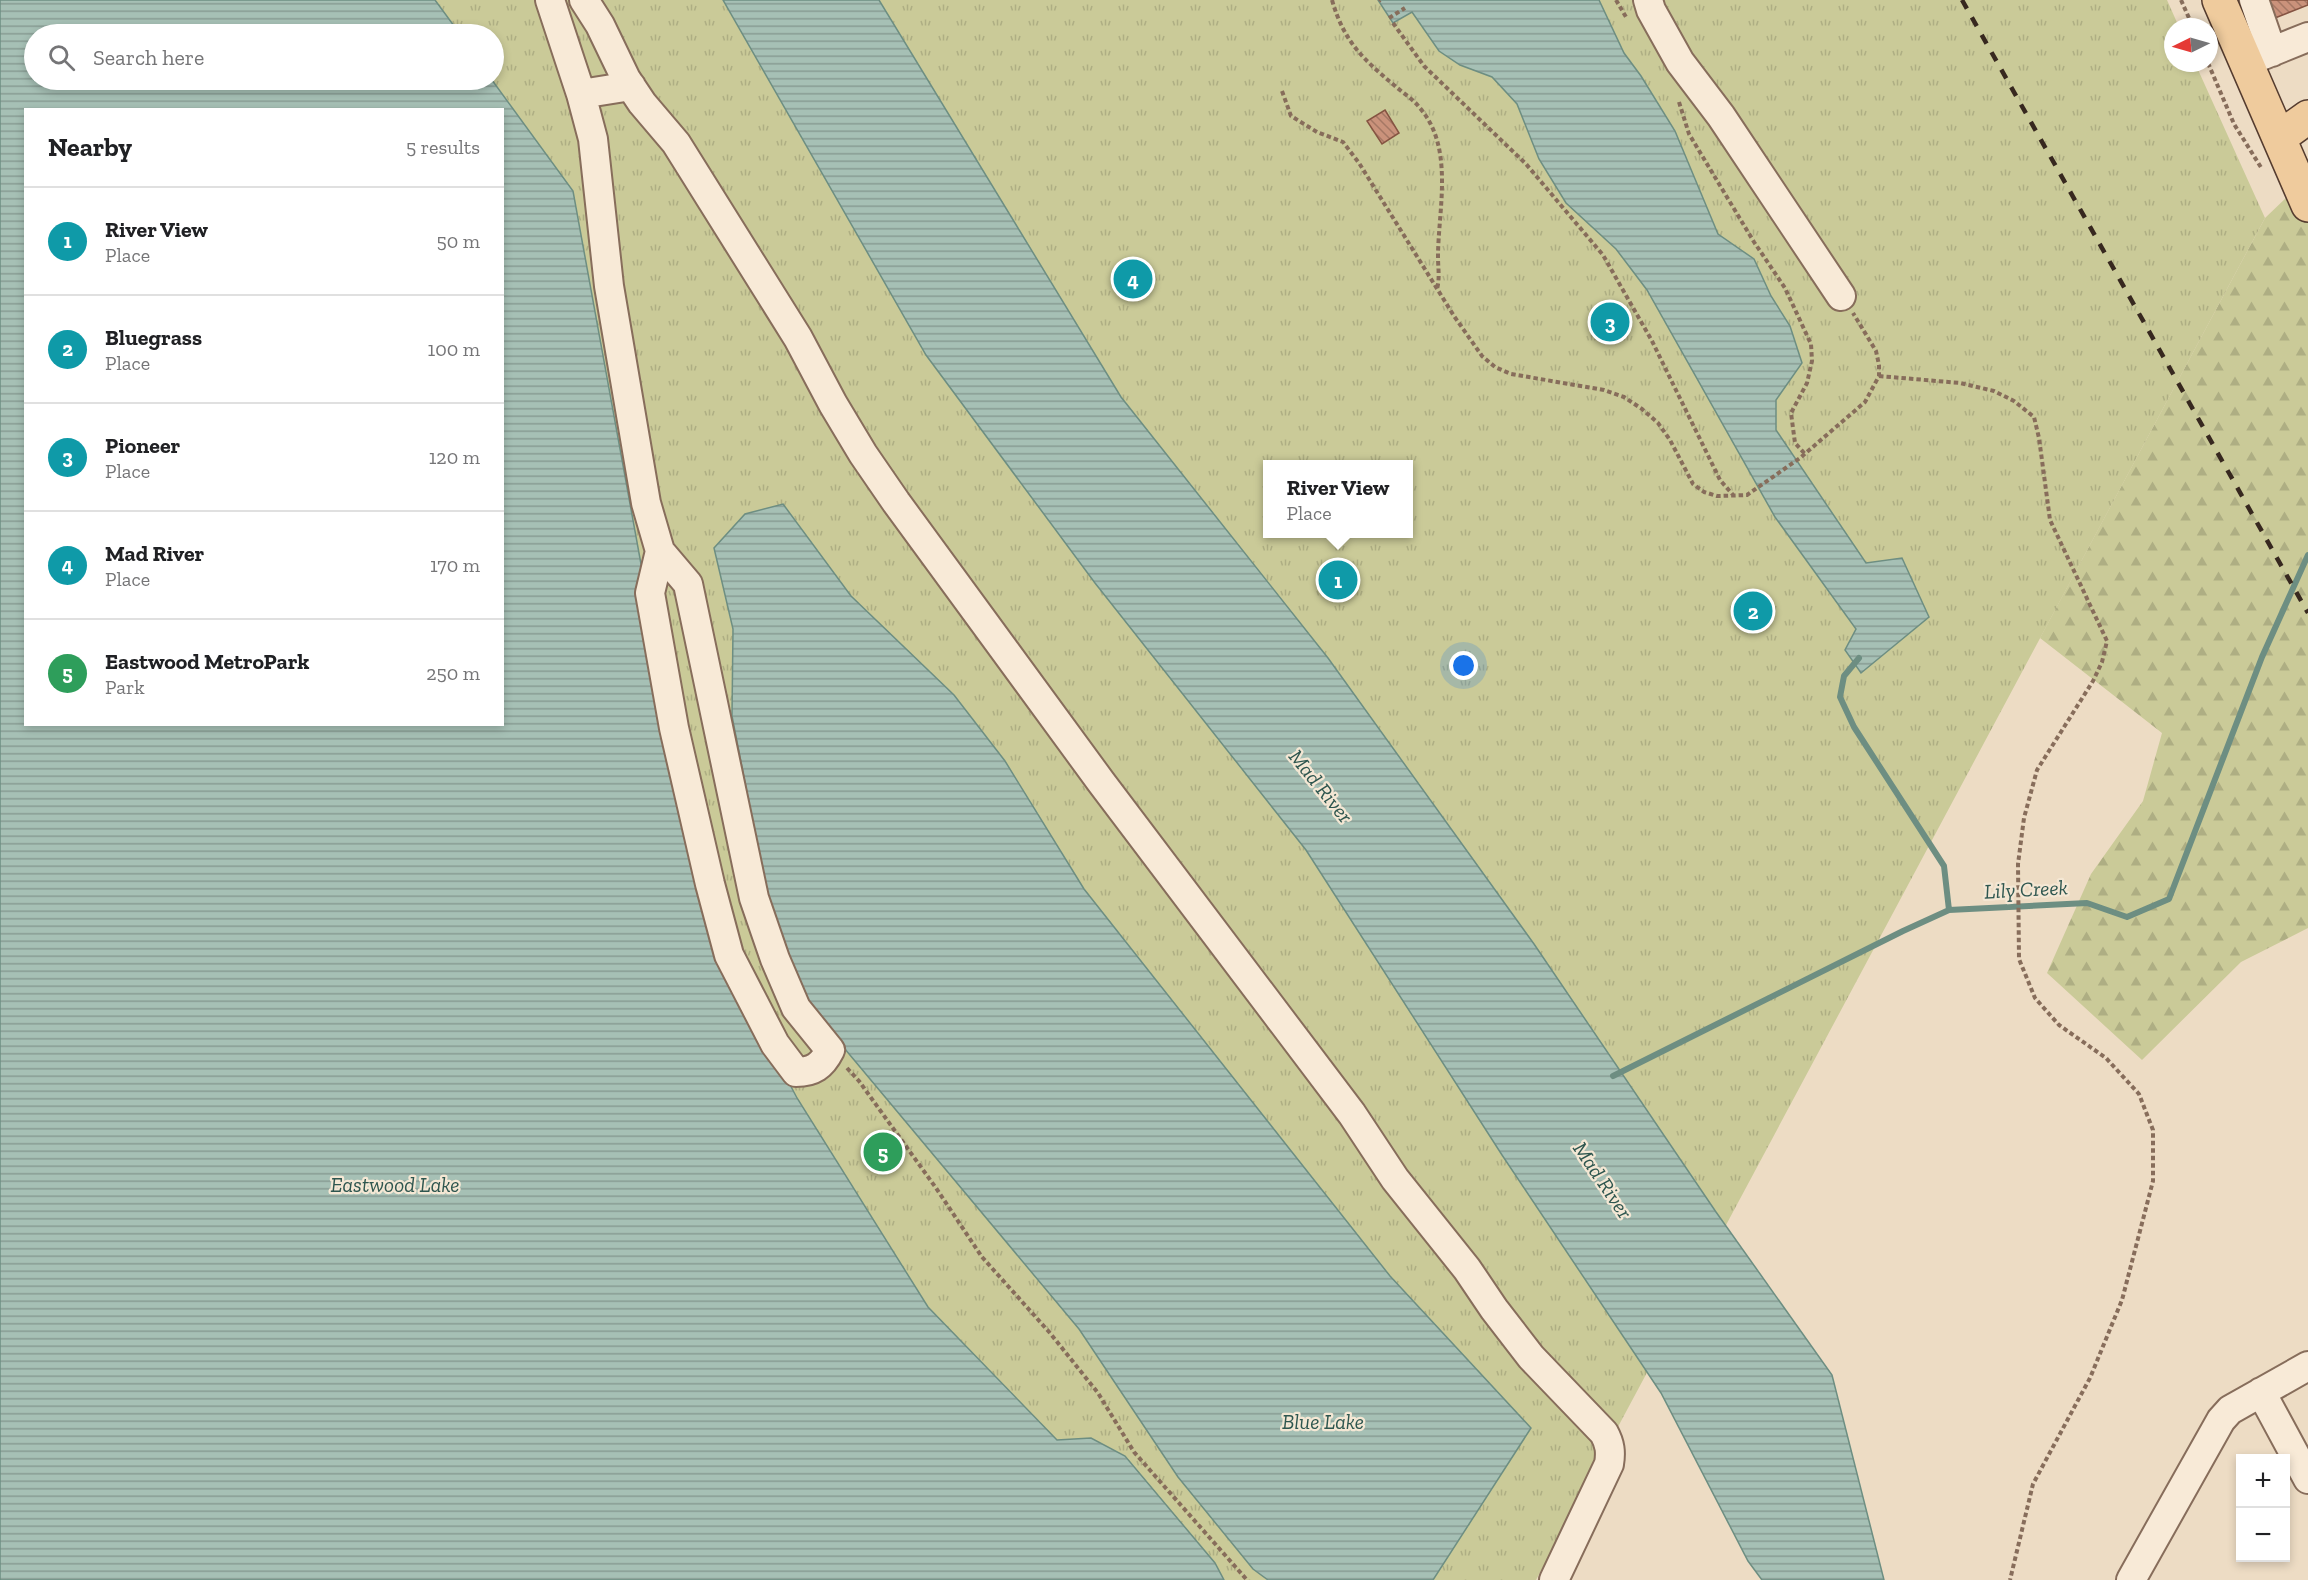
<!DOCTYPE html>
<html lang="en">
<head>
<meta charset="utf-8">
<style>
  body { margin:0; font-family:"Zilla Slab",serif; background:#f2f2f2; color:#202124 }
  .controls { position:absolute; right:18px; bottom:18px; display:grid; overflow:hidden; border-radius:0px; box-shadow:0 3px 9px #0003 }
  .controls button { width:54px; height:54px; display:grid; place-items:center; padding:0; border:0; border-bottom:2px solid #e0e0e0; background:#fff; color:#202124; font:30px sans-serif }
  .compass { position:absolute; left:2164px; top:18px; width:54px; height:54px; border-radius:50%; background:#fff; box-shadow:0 3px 9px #0003; rotate:265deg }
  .you { position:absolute; left:1464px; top:666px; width:21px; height:21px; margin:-15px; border:4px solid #fff; border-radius:50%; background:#1a73e8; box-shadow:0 0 0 9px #1a73e833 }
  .badge { display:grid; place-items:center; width:39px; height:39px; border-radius:50%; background:#ea580c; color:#fff; font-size:20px; font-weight:700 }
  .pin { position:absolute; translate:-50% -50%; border:3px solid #fff; box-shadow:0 2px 6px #0006 }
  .popup { position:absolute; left:1263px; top:460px; width:150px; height:78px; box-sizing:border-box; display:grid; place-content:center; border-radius:0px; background:#fff; filter:drop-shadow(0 2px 4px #0005); font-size:20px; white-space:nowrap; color:#757577 }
  .popup b { font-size:22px; color:#202124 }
  .popup::after { content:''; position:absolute; left:50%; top:100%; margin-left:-12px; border:12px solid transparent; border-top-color:#fff }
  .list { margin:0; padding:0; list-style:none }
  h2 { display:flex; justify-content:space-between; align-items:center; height:78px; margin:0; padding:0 24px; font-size:26px }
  h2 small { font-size:20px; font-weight:400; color:#757577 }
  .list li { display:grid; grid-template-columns:39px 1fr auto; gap:18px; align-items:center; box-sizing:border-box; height:108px; padding:0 24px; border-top:2px solid #e0e0e0 }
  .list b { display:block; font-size:22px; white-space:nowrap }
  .list p { margin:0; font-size:20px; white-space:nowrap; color:#757577 }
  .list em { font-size:20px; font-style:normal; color:#757577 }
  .icon { flex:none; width:33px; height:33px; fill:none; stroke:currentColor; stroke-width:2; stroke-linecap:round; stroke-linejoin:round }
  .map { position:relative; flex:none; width:2308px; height:1580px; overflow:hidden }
  .search { position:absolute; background:#fff; box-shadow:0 3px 9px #0003; left:24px; top:24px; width:480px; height:66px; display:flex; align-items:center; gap:15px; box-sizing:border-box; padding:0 21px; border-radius:33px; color:#757577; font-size:22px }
  .panel { position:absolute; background:#fff; box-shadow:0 3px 9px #0003; left:24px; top:108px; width:480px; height:618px; border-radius:0px }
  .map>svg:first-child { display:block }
</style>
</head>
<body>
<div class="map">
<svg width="2308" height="1580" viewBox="0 0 2308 1580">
  <defs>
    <pattern id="forest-firs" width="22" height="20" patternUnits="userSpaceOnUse" patternTransform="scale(1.5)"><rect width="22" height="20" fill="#caca98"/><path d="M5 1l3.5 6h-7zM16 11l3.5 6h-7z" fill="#aeae83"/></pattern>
    <pattern id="park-tufts" width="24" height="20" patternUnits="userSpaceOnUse" patternTransform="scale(1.5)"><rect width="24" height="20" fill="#caca98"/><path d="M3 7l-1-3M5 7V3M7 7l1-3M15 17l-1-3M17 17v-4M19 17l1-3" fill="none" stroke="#aeae83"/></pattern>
    <pattern id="water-rules" width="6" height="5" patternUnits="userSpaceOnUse" patternTransform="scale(1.5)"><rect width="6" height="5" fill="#a6c0b5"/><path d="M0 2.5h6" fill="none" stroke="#889c93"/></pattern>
    <pattern id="building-back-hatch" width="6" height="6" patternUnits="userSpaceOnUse" patternTransform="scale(1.5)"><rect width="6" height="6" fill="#ca927b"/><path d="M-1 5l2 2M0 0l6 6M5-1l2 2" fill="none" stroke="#a57764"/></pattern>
  </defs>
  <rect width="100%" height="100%" fill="#eddcc4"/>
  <path fill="url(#forest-firs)" d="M2308 177V928L2241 962 2142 1060 2047 973 2091 874 2143 801 2162 733 2040 638 2265 218Z"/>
  <path fill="url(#park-tufts)" fill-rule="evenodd" d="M0 0H2167L2179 27H2173V63H2195L2265 218 1536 1580H0ZM34 34H494V80H34ZM26 110H502V724H26ZM1268 464H1408V534H1268Z"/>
  <path fill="url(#water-rules)" stroke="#6d8e82" stroke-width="1.5" fill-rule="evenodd" d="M0 0H435L460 34H34V80H492L573 191 643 575 724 959 797 1098 928 1307 1057 1440 1091 1438 1125 1456 1215 1563 1224 1580H0ZM26 110H502V724H26Z
    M723 0H879L1121 397 1328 658 1534 944 1716 1212 1832 1375 1884 1580H1762L1748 1561 1661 1393 1502 1155 1306 850 1095 583 926 355Z
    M1378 0H1599L1624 53 1641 76 1675 131 1718 234 1754 259 1771 296 1790 326 1802 363 1776 400V430L1866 563 1902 558 1929 617 1861 673 1845 650 1856 629 1775 517 1647 290 1616 249 1566 203 1539 159 1517 104 1492 77 1460 65 1439 51 1412 12 1393 23Z
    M783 504 851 596 954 695 1005 761 1084 889 1390 1276 1531 1428 1433 1580H1268L1253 1569 1178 1477 1079 1329 814 1012 777 946 732 716 733 629 714 548 745 514Z"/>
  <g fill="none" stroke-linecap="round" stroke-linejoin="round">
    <path stroke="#6d8e82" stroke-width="6" d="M1859 658 1844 676 1840 697 1854 727 1944 866 1949 910
      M1613 1076 1903 931 1949 910 2087 903 2127 917 2169 899 2262 657 2308 555"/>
  </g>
  <path fill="url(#building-back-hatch)" stroke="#855442" stroke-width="1.5" d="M2268 0H2308V5L2275 18Z
    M1385 110 1399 133 1382 144 1367 121Z
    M1133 260 1149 287 1133 297 1116 270Z
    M1606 305 1627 323 1613 339 1592 321Z
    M1329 564 1357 578 1348 595 1320 581Z
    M1760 594 1771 610 1746 628 1734 612Z"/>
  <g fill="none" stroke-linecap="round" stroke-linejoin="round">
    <defs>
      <path id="minor" d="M550 0 581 94 593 139 609 286 646 503 660 551 688 584 754 898 775 959 796 1008 830 1050C822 1066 813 1072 796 1072L775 1044 729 955 710 884 674 728 650 593 660 551
        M584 0 600 25 626 79 642 103 676 143 798 338 833 404 863 454 896 502 1101 782 1352 1114 1395 1179 1467 1269 1494 1309 1531 1357 1604 1433C1610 1444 1611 1452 1609 1464L1554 1580
        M1648 0 1651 10 1680 62 1721 116 1841 296
        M2254 0 2272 52
        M2246 62 2308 37
        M581 94 631 86
        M2261 1392 2308 1479
        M2131 1580 2221 1420 2230 1410 2308 1366"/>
      <path id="major" d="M2219 0 2308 205
        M2279 138 2308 117"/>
    </defs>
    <use href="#minor" stroke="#876d5b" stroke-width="32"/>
    <use href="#major" stroke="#553c2f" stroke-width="36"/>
    <path stroke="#876d5b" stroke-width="4" stroke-dasharray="4.5 3" stroke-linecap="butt" d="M1332 0C1344 42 1363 59 1395 86 1403 93 1413 99 1419 107 1455 147 1438 210 1438 257 1438 268 1440 278 1437 289
      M1616 0 1626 17
      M2181 0 2193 27
      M1379 1 1380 0
      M1389 18 1405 8
      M1393 23 1424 66 1526 164 1603 255 1652 341 1720 480 1734 496
      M2208 63 2234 124 2262 169
      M1282 91 1291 116 1317 132 1343 142 1359 163 1454 316 1482 356 1495 367 1511 374 1604 390 1624 397 1642 409 1658 423 1670 440 1693 484 1704 492 1717 496 1747 495 1800 458 1865 402 1879 376V365L1876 351 1853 313
      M1679 102 1689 134 1754 242 1785 288 1811 344 1812 361 1807 383 1791 413 1795 443 1805 454
      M1879 376 1960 383 1994 391 2014 401 2034 417 2039 438 2050 520 2107 641 2102 662 2093 681 2037 770 2024 818 2018 864 2019 959 2035 998 2059 1025 2106 1058 2139 1094 2153 1130V1181L2122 1300 2090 1378 2033 1484 2010 1580
      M847 1068 859 1081 936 1188 982 1257 1050 1333 1098 1393 1134 1452 1247 1580"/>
    <use href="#minor" stroke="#f8ead7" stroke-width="28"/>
    <use href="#major" stroke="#efcb9d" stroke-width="33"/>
    <path stroke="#37281f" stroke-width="4.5" stroke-dasharray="10 10" stroke-linecap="butt" d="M1962 0 2308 613"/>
  </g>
  <g text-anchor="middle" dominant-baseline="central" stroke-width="4.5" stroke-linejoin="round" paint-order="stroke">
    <g font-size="21" font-style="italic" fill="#2e564f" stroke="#f4e7d4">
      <text transform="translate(1321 786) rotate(51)">Mad River</text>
      <text transform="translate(2026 889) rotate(-3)">Lily Creek</text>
      <text transform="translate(1603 1180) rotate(56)">Mad River</text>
      <text x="395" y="1184">Eastwood Lake</text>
      <text x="1323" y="1421">Blue Lake</text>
    </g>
  </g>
</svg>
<div class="controls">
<button>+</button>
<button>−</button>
</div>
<svg class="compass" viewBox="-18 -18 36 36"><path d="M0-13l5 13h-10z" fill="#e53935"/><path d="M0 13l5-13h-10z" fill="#757577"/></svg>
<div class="you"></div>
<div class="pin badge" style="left:1338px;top:580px;background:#0f9aa8">1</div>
<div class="popup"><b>River View</b>Place</div>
<div class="pin badge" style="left:1753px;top:611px;background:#0f9aa8">2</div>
<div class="pin badge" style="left:1610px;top:322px;background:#0f9aa8">3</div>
<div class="pin badge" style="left:1133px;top:279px;background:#0f9aa8">4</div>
<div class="pin badge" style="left:883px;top:1152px;background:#2e9e5b">5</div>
<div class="search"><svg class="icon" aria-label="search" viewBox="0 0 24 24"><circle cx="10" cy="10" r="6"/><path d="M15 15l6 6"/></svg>Search here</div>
<section class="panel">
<h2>Nearby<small>5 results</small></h2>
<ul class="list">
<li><span class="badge" style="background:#0f9aa8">1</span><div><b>River View</b><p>Place</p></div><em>50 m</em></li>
<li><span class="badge" style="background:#0f9aa8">2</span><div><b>Bluegrass</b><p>Place</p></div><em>100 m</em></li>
<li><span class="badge" style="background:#0f9aa8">3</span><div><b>Pioneer</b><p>Place</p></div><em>120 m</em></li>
<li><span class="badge" style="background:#0f9aa8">4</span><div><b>Mad River</b><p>Place</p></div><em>170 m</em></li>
<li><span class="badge" style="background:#2e9e5b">5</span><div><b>Eastwood MetroPark</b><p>Park</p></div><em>250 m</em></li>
</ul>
</section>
</div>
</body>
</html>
